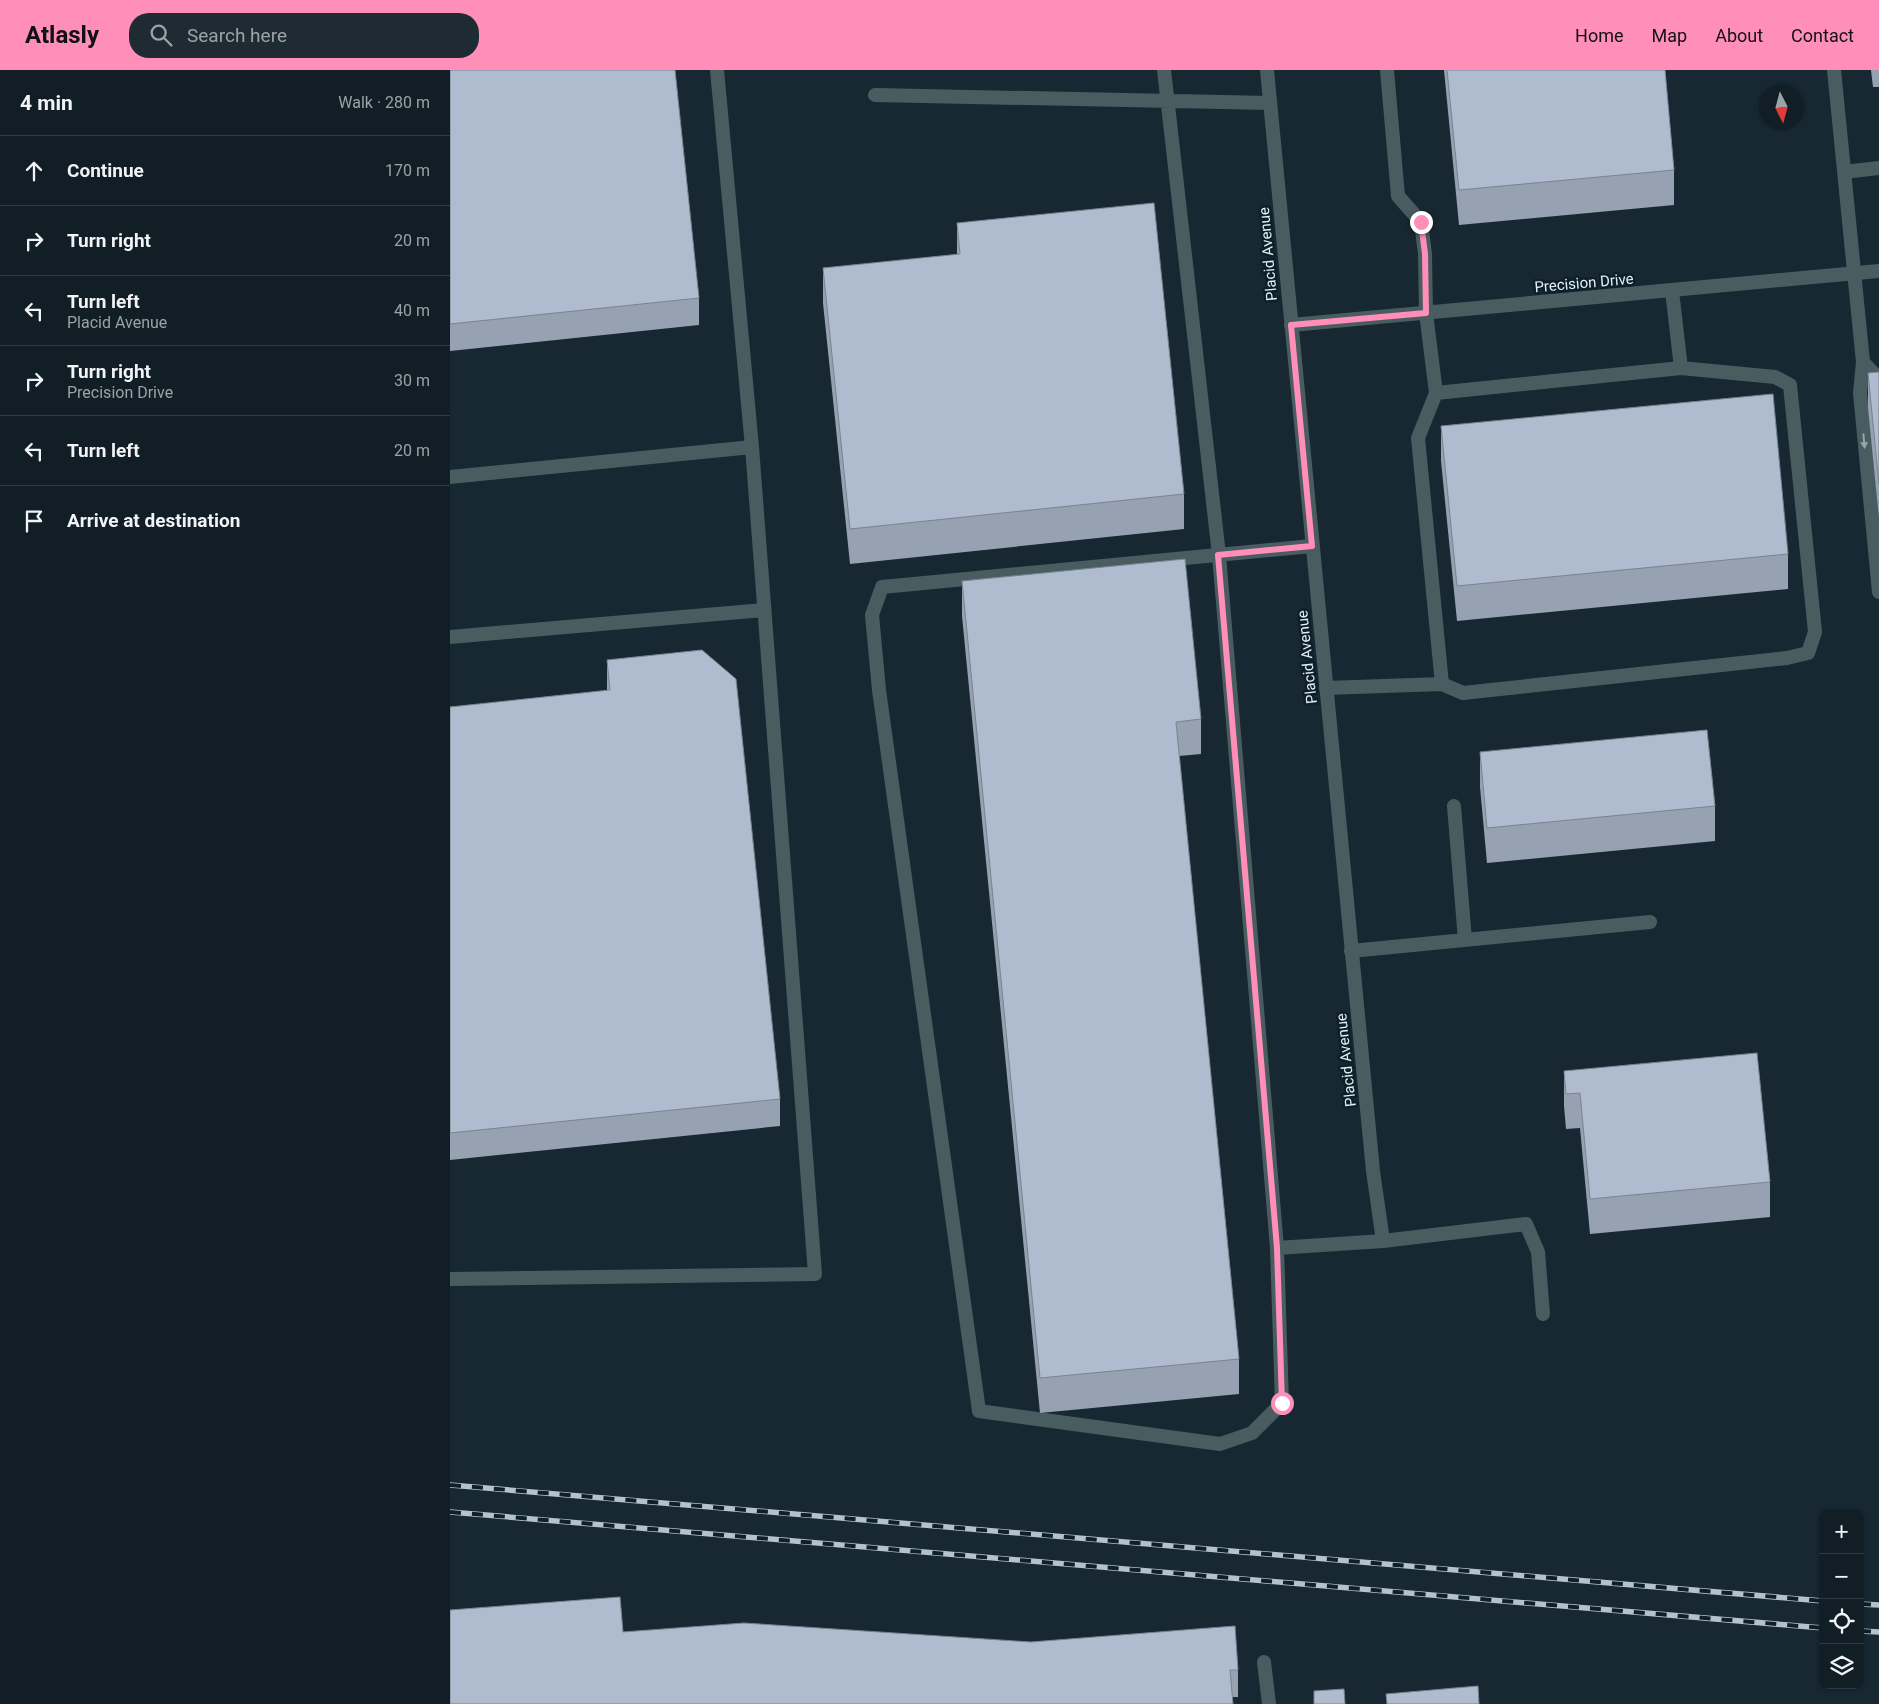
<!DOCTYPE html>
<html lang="en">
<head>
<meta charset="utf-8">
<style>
  body { margin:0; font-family:Roboto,sans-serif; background:#1e2b32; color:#f1f3f6 }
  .controls { position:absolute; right:15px; bottom:15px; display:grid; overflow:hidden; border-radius:10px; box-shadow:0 1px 4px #0004 }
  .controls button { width:45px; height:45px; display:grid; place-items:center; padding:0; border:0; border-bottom:1px solid #303c43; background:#111e26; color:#f1f3f6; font:25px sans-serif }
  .compass { position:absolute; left:1309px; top:15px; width:45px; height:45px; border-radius:50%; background:#111e26; box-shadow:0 1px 4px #0004; rotate:174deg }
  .stop { position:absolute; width:15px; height:15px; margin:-11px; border:4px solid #ff8eb9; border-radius:50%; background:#fff }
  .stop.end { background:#ff8eb9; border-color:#fff; box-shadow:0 1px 5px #0008 }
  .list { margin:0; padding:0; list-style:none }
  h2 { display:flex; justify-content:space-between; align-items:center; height:65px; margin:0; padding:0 20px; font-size:21px }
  h2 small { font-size:16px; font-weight:400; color:#9ca2a7 }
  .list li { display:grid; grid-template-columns:32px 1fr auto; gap:15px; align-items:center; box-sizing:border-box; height:70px; padding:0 20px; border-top:1px solid #303c43 }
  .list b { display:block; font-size:19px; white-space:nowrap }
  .list p { margin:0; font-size:16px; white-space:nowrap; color:#9ca2a7 }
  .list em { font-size:16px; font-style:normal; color:#9ca2a7 }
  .icon { flex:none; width:28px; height:28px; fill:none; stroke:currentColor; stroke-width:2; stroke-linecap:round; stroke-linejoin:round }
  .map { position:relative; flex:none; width:1429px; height:1634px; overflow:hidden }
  header { display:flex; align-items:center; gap:30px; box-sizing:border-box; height:70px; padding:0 25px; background:#ff8eb9; color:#111 }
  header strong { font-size:24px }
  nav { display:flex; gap:28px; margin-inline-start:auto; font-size:18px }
  .search { width:350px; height:45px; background:#1e2b32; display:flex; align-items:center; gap:12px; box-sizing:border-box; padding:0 18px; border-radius:20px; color:#9ca2a7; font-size:19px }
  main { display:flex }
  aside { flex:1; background:#111e26 }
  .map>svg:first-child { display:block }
</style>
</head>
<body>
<header>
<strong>Atlasly</strong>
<div class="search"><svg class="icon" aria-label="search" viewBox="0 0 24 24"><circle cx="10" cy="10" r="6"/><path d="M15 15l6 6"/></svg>Search here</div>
<nav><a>Home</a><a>Map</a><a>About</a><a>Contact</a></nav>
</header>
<main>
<aside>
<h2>4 min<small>Walk · 280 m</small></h2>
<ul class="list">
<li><svg class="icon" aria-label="ahead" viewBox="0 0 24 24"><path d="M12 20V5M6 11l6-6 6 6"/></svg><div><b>Continue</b></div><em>170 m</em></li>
<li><svg class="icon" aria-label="right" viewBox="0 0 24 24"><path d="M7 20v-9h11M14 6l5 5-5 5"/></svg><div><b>Turn right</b></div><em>20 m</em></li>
<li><svg class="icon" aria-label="left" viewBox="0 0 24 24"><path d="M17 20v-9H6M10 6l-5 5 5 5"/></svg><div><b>Turn left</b><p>Placid Avenue</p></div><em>40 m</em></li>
<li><svg class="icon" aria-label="right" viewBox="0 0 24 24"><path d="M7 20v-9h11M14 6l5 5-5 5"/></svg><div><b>Turn right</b><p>Precision Drive</p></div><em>30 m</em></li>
<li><svg class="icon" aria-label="left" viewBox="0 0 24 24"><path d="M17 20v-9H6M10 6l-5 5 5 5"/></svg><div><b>Turn left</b></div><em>20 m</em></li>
<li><svg class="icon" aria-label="arrive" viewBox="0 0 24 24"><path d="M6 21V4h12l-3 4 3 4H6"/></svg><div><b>Arrive at destination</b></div></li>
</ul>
</aside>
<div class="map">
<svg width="1429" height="1634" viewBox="0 0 1429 1634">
  <rect width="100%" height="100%" fill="#172833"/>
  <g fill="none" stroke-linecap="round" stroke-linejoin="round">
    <path stroke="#495d61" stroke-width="14" d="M714 0 769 485 827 1178
      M937 0 948 126 971 152 975 184 976 243 986 323 968 368 992 614 1013 623 1337 588 1358 583 1365 562 1340 315 1325 307 1231 298 986 323
      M1384 0 1413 292 1429 309
      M425 25 820 33
      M1394 102 1429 98
      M1222 221 1231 298
      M1413 292 1410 323 1429 522
      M0 407 302 377
      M862 476 432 517 422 545 429 620 529 1341 770 1374 802 1363 832 1333 827 1178 933 1171 1076 1154 1088 1182 1093 1244
      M0 567 314 540
      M876 618 992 614
      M1004 736 1015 870
      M901 881 1200 852
      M0 1209 365 1204 302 377 267 0
      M814 1592 819 1634"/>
    <path stroke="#495d61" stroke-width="14" d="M817 0 923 1101 933 1171
      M841 255 1429 201"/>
    <defs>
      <path id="rail" d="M0 1415 1373 1531
        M0 1442 1373 1558
        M1410 1534 1429 1535
        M1410 1561 1429 1562"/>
    </defs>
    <use href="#rail" stroke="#b5c2ca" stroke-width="5.5"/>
    <use href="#rail" stroke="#0d1f29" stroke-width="4" stroke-dasharray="11" stroke-linecap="butt"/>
  </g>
  <path fill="#96a1b1" d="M0 0 249 228V255L0 281Z
    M994 0H1215L1224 100V135L1009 155Z
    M1421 0H1429V17H1423Z
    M507 153 734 424V459L400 494 373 233V198L507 185Z
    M1429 302V449L1418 338V303Z
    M991 356 1338 484V519L1007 551 991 391Z
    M512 511 751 649V684L729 686 789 1289V1324L590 1343 512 546Z
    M157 590 330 1029V1056L0 1090V637L157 621Z
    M1030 682 1265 736V771L1037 793 1030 717Z
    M1114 1001 1320 1112V1147L1140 1164 1130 1058 1116 1059 1114 1036Z
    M173 1562 788 1600V1627H782Z"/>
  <path fill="#afbbce" stroke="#7a8390" d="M0 0H225L249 228 0 254Z
    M997 0H1215L1224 100 1009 120Z
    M704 133 734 424 400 459 373 198 510 184 507 153Z
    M1429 302V414L1418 303Z
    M1323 324 1338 484 1007 516 991 356Z
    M735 489 751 649 726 652 789 1289 590 1308 512 511Z
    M252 580 286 609 330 1029 0 1063V637L160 620 157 590Z
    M1257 660 1265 736 1037 758 1030 682Z
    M1307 983 1320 1112 1140 1129 1130 1023 1116 1024 1114 1001Z
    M170 1527 173 1562 294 1553 581 1572 785 1556 788 1600H780L783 1634H0V1540Z
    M1028 1616 1029 1634H937L936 1624Z
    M894 1619 895 1634H864V1621Z"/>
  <defs><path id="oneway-solid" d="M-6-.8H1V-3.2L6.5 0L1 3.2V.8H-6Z" transform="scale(1.25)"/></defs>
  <use fill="#96a6ab" href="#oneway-solid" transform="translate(1414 371) rotate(85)"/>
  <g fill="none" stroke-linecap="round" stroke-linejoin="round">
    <path stroke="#ff8eb9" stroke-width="6" d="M832 1333 827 1178 768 485 862 476 841 255 976 243 975 184 971 152"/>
  </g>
  <g text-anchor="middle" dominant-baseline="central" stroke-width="5" stroke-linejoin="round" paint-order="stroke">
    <g font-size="15" fill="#e3eef5" stroke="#0d1f29">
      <text transform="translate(818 184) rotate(-95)">Placid Avenue</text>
      <text transform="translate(1134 213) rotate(-5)">Precision Drive</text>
      <text transform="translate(857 587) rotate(-96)">Placid Avenue</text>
      <text transform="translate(896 990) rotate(-96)">Placid Avenue</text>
    </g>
  </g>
</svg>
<div class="controls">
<button>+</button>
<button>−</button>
<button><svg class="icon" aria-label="locate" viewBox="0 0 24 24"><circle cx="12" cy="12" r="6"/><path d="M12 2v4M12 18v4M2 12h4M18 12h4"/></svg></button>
<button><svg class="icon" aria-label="layers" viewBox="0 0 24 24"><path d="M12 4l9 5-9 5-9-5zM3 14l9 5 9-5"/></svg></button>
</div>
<svg class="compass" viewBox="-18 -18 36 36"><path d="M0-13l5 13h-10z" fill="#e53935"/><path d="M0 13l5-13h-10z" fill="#9ca2a7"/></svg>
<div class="stop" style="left:832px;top:1333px"></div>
<div class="stop end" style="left:971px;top:152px"></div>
</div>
</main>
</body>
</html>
